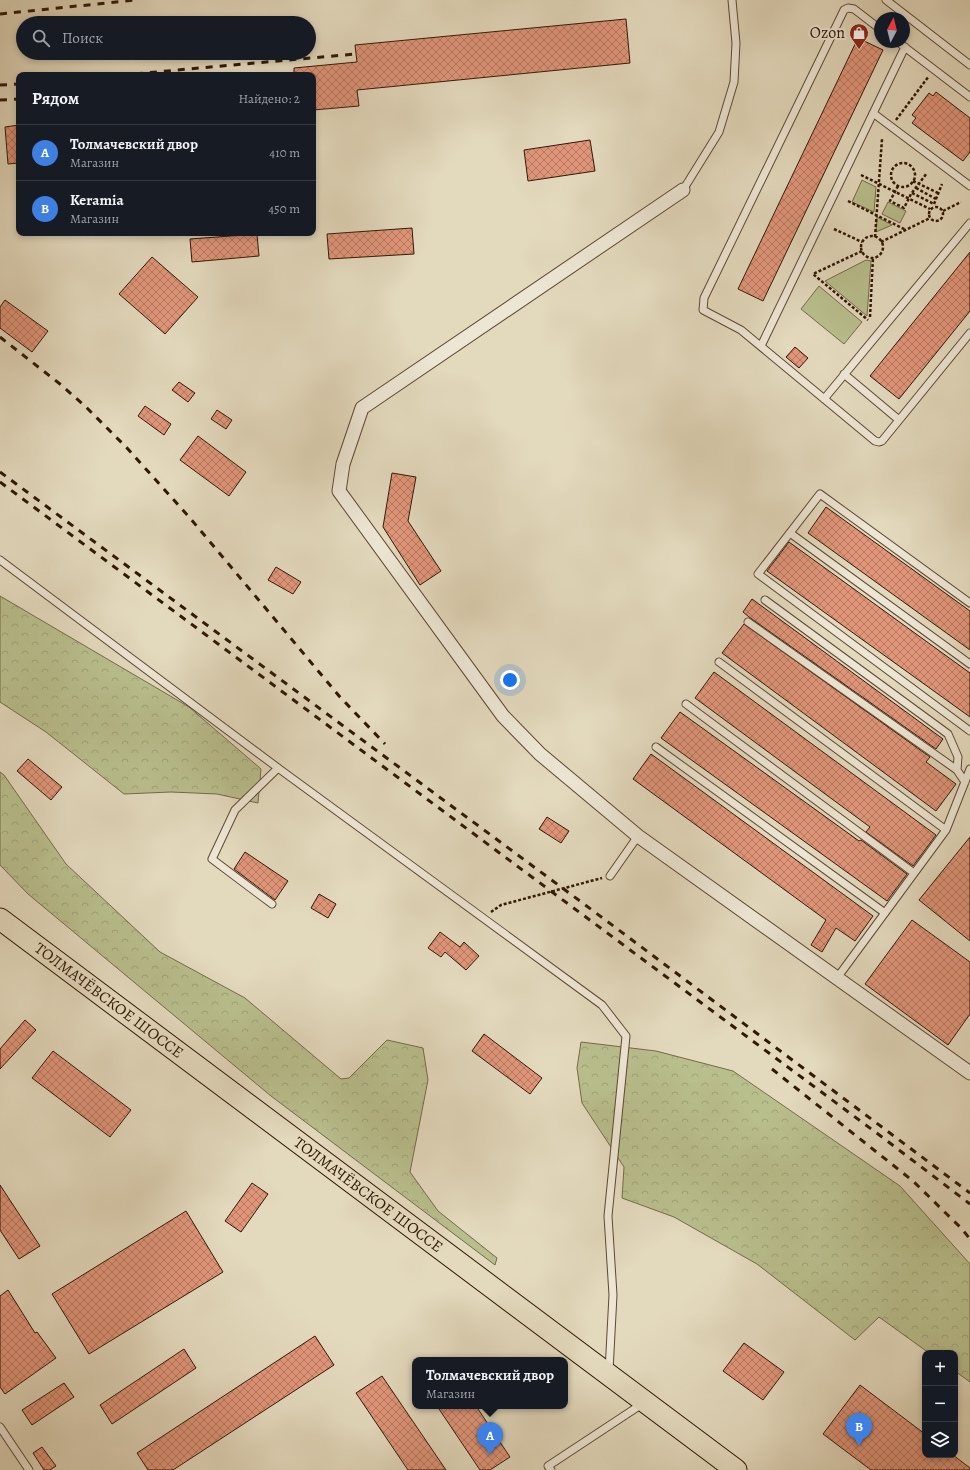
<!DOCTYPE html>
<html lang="ru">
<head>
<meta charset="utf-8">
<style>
  body { margin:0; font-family:Alegreya,serif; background:#242831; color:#f1f3f6 }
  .controls { position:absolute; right:12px; bottom:12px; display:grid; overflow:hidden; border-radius:8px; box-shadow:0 2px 6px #0003 }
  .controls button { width:36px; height:36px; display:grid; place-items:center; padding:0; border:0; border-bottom:1px solid #363941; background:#171b24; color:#f1f3f6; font:20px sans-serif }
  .compass { position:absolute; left:874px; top:12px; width:36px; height:36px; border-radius:50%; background:#171b24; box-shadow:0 2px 6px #0003; rotate:7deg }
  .you { position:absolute; left:510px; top:680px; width:14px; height:14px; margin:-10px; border:3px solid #fff; border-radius:50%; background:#1a73e8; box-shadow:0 0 0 6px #1a73e833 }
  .badge { display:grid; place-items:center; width:26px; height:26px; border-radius:50%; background:#db2777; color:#fff; font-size:13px; font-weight:700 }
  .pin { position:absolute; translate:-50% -33px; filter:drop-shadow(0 1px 2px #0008) }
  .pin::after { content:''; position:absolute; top:21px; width:14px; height:12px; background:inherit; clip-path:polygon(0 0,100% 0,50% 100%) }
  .popup { position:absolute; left:412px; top:1357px; width:156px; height:52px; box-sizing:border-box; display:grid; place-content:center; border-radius:8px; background:#171b24; filter:drop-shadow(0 1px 3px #0005); font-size:13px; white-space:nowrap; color:#9ea1a6 }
  .popup b { font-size:15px; color:#f1f3f6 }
  .popup::after { content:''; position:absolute; left:50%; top:100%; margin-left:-8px; border:8px solid transparent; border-top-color:#171b24 }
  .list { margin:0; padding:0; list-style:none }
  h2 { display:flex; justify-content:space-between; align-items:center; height:52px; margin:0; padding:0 16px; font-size:17px }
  h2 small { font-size:13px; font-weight:400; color:#9ea1a6 }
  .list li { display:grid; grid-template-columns:26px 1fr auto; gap:12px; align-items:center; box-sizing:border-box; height:56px; padding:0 16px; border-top:1px solid #363941 }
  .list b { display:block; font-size:15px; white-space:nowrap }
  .list p { margin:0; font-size:13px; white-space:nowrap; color:#9ea1a6 }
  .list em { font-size:13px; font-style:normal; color:#9ea1a6 }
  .icon { flex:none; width:22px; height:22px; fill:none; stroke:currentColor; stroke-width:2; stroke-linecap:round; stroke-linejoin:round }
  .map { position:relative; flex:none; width:970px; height:1470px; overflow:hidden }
  .search { position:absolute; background:#171b24; box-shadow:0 2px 6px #0003; left:16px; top:16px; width:300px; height:44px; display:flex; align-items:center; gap:10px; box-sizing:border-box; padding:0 14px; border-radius:22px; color:#9ea1a6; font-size:15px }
  .panel { position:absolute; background:#171b24; box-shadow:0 2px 6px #0003; left:16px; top:72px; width:300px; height:164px; border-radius:8px }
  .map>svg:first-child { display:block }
</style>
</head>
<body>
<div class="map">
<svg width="970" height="1470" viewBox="0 0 970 1470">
  <defs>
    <pattern id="forest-crowns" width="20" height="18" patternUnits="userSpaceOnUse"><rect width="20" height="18" fill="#b9be8d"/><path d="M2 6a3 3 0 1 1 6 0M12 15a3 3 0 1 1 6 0" fill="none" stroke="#a0a378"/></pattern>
    <pattern id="building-cross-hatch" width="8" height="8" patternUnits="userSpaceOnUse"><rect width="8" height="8" fill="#e1967a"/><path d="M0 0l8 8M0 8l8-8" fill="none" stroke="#b77962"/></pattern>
  </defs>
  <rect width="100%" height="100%" fill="#e3d9bd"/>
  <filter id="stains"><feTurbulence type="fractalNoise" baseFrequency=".005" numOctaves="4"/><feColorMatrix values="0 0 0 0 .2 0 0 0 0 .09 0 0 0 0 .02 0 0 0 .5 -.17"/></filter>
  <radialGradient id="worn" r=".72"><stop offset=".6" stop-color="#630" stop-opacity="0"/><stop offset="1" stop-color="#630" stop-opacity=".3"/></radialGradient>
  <path fill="url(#forest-crowns)" stroke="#756a49" d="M0 596 189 707 261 769 258 803 217 794 171 792 124 794 46 732 0 702Z
    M0 772 4 775 66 864 160 952 245 998 341 1079 349 1078 387 1040 423 1048 428 1080 410 1172 438 1211 497 1258 495 1265 271 1096 28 894 0 865Z
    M581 1042 656 1051 733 1071 900 1186 970 1264V1382L955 1371V1353H929L879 1317 855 1340 757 1264 674 1217 622 1198 624 1167 582 1103 577 1068Z"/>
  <path fill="#b9be8d" stroke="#756a49" d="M862 180 876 187 874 212 852 202Z
    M888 202 906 211 900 223 882 214Z
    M877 217 892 225 876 232Z
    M866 260 871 261 867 316 825 281Z
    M819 286 862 322 844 344 801 309Z"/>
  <path fill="url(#building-cross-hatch)" stroke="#311705" d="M626 19 630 63 357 90 359 106 313 110V75H294V68L357 62 355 45Z
    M858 38 883 50 763 301 738 289Z
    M936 92 970 118V152L963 161 912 123 916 118 912 115 929 93 933 96Z
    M19 125V163L8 164 5 127Z
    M590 140 595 171 528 181 524 150Z
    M412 228 414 254 329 259 327 234Z
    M257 234 259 256 192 262 190 239Z
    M970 252V311L899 399 870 376Z
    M152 257 198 297 165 334 119 294Z
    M5 300 48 331 32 352 0 328V307Z
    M795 347 808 358 799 368 786 357Z
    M179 382 195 393 188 402 172 390Z
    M145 406 171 424 164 435 138 416Z
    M217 410 232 420 226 429 211 419Z
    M198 436 246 472 229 496 180 460Z
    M392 473 416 477 408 521 441 571 420 585 383 527Z
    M826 507 970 611V650L808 533Z
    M789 542 970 673V717L767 571Z
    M276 567 301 582 293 594 268 580Z
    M752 599 943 739 936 749 749 617 743 612Z
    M744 624 930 757 926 762 956 784 936 811 722 653Z
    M714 672 936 835 913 866 866 832 870 827 695 698Z
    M680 712 859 841 861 840 907 874 887 901 661 738Z
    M651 754 873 916 855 941 836 928 822 952 811 945 826 920 633 779Z
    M28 759 62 787 51 800 17 771Z
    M547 817 569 831 561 843 539 829Z
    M970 837V941L919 900Z
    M245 852 288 881 275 900 234 869Z
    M319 894 336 904 328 918 311 908Z
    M912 920 970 962V1014L948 1045 865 984Z
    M440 932 460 947 464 942 479 956 466 970 445 952 441 957 428 948Z
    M25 1020 36 1030 0 1069V1049Z
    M484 1034 542 1078 530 1094 472 1051Z
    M53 1051 131 1110 110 1137 32 1078Z
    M252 1183 268 1194 241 1232 225 1221Z
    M0 1185 40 1246 19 1259 0 1230Z
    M186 1211 223 1272 89 1354 52 1294Z
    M8 1290 35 1333 37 1332 56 1358 5 1394 0 1387V1296Z
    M315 1336 334 1365 173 1470H148L137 1453Z
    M744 1343 784 1372 763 1400 723 1371Z
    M184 1349 196 1368 112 1424 100 1405Z
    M382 1376 446 1470H408L356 1393Z
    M64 1383 74 1397 32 1425 22 1410Z
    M860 1385 925 1434V1455H953L970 1468V1470H871L823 1434Z
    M437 1406H476L510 1457 490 1470H480Z
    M42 1447 56 1466 50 1470H44L33 1453Z"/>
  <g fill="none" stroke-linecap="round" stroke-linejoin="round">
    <defs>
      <path id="lane" d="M886 0 970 65
        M880 29 854 9 848 8 844 10 704 298 703 310 741 330 875 441 879 442 882 441 970 333
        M898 42 970 97
        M873 113 970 186
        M683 190 719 132 734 82 736 43 732 0
        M761 346 905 47
        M844 374 899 420
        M824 399 970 223
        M790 533 970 664
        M0 560 278 768 602 1005 626 1036 608 1216 613 1295 609 1371
        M765 600 948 734 958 757 957 770 965 782
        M970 603 820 494 758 574 970 731
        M748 622 957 770
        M719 662 946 830
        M686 704 914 873
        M656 747 885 913
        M610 876 638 836
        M272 904 212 859 235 810 278 768
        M837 978 946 830 970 769
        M0 1427 29 1470
        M551 1470 548 1466 642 1404"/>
      <path id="street" d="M683 190 362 408 343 464 339 491 503 716 540 754 638 836 970 1073"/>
      <g id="primary">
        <path id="s1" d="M0 919 736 1470"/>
      </g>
    </defs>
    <use href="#lane" stroke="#5e4833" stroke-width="9"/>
    <use href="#street" stroke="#5e4833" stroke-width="15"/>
    <use href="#primary" stroke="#311705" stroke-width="23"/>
    <path stroke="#311705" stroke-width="2.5" stroke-dasharray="3 2" stroke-linecap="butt" d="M896 120 929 76
      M891 175a12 12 0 1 1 24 0a12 12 0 1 1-24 0Z
      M861 175 930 209
      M913 181 938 193
      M898 186 890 201 904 208 911 194 927 173
      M916 188 936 199
      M912 193 934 204
      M848 201 906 230
      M934 204 942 184
      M929 214a7 7 0 1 1 14 0a7 7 0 1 1-14 0Z
      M943 211 961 202
      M834 229 862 242
      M861 247a11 11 0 1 1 22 0a11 11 0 1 1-22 0Z
      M875 237 882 139
      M881 242 930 218
      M862 251 813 274 868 320
      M870 317 873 257
      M491 912 501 905 602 878"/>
    <use href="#lane" stroke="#ede6d4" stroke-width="7"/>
    <use href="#street" stroke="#ede6d4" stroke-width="13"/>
    <use href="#primary" stroke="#e3d9bd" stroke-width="21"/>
    <path stroke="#311705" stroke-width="3" stroke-dasharray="7 7" stroke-linecap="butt" d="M0 14 136 0
      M122 75 356 54
      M0 85 19 84
      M0 100 19 99
      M0 337 60 384 85 406 127 448 190 518 340 697 385 744
      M0 472 580 901 970 1193
      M0 482 882 1137 970 1204
      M772 1069 913 1181 962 1229 970 1239"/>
  </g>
  <defs>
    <symbol id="shop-pin" viewBox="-11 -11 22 30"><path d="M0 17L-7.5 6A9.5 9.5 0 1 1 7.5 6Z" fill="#8f2418" stroke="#ede6d4"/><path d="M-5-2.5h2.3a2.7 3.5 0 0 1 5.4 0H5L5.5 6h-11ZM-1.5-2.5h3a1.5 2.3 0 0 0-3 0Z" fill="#fff"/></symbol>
  </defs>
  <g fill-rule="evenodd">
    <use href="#shop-pin" x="848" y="22" width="22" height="30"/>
  </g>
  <g text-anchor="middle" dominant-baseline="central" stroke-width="4" stroke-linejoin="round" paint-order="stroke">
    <g font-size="16" fill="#311705" stroke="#ede6d4" text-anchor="end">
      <text x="845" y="33">Ozon</text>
    </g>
    <g font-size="16" fill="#311705" stroke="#ede6d4">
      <text stroke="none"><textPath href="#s1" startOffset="136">ТОЛМАЧЁВСКОЕ ШОССЕ</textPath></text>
      <text stroke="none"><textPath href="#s1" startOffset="460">ТОЛМАЧЁВСКОЕ ШОССЕ</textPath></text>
    </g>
  </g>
  <rect width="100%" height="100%" filter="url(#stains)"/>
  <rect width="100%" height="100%" fill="url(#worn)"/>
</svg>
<div class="controls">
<button>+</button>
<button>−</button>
<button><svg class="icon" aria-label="layers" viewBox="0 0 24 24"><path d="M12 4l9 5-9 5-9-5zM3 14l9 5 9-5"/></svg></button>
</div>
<svg class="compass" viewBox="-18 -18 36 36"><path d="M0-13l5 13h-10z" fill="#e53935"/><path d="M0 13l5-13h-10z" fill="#9ea1a6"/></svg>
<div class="you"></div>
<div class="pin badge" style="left:490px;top:1455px;background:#3f7fe0">A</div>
<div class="popup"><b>Толмачевский двор</b>Магазин</div>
<div class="pin badge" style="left:859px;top:1446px;background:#3f7fe0">B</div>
<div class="search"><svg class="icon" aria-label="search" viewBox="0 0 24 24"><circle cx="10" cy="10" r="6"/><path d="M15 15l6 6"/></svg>Поиск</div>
<section class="panel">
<h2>Рядом<small>Найдено: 2</small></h2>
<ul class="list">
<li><span class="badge" style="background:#3f7fe0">A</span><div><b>Толмачевский двор</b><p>Магазин</p></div><em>410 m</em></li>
<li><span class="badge" style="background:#3f7fe0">B</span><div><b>Keramia</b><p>Магазин</p></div><em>450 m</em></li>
</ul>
</section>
</div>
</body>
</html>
